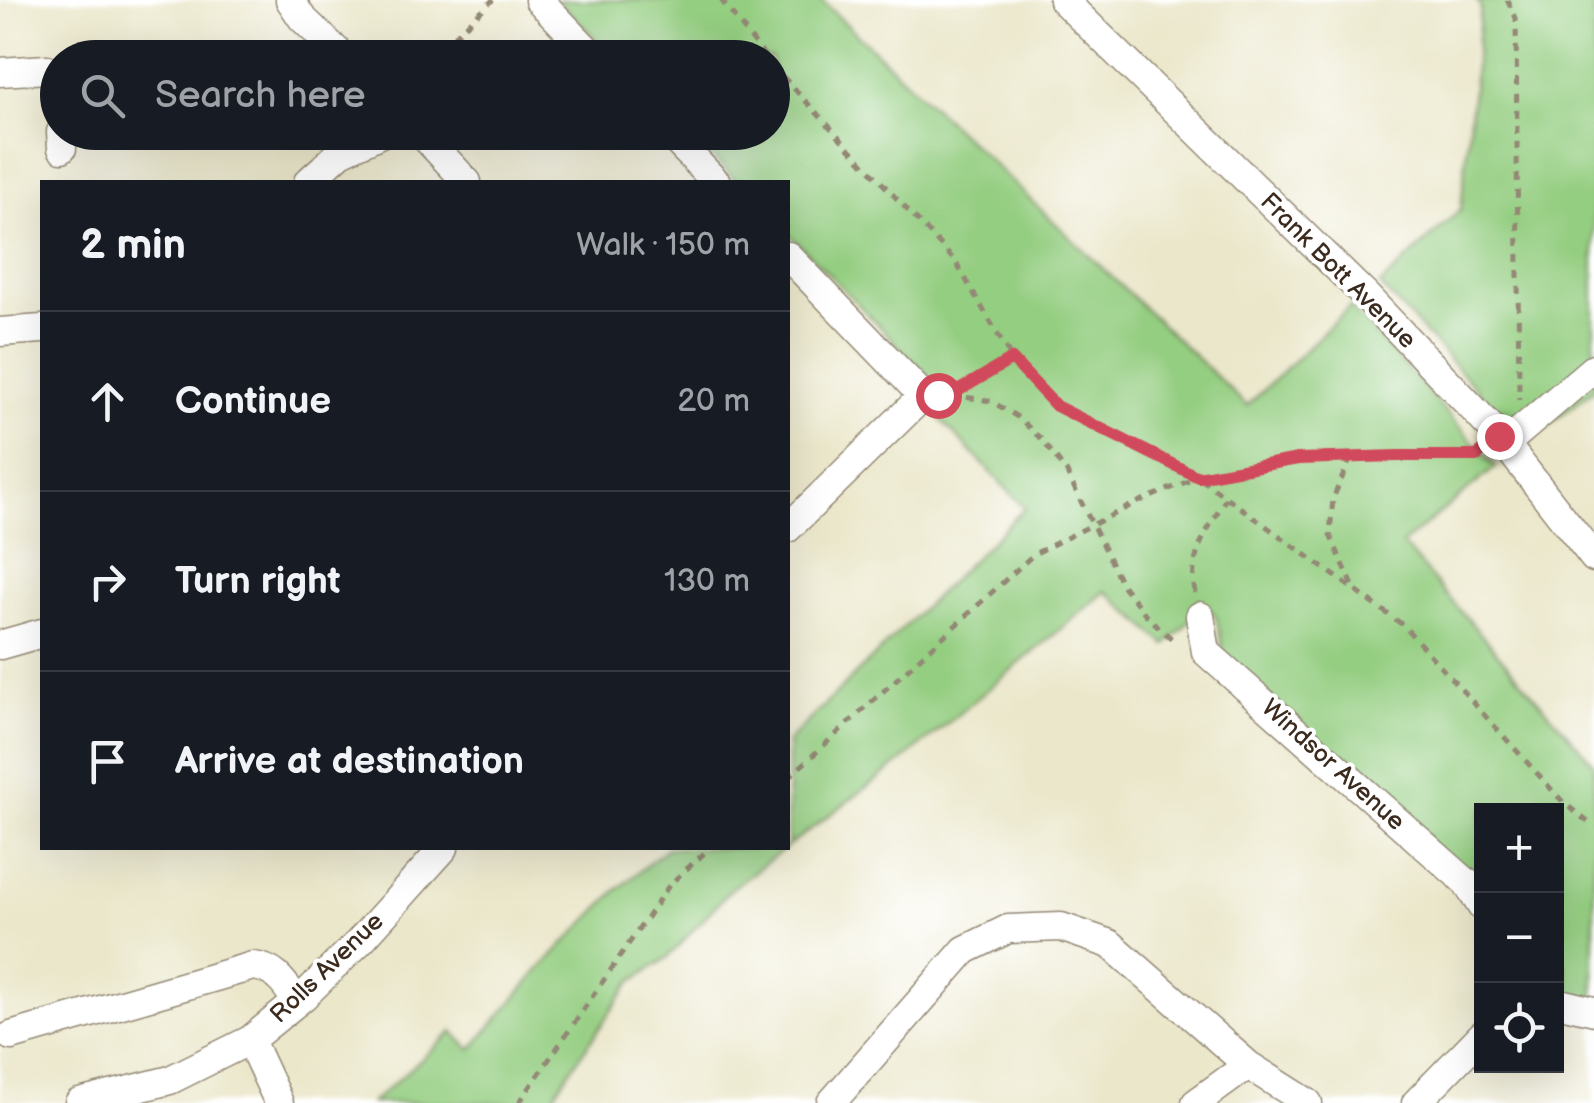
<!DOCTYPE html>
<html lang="en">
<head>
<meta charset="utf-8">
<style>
  body { margin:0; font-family:"Balsamiq Sans",sans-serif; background:#20242c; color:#f1f3f6 }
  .controls { position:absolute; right:30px; bottom:30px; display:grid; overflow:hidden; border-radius:0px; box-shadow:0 10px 40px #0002 }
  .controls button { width:90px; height:90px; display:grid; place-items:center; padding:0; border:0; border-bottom:2px solid #363941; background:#171b24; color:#f1f3f6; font:50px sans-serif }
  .stop { position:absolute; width:30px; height:30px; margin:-22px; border:8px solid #d1495b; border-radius:50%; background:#fff }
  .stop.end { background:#d1495b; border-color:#fff; box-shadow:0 2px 10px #0008 }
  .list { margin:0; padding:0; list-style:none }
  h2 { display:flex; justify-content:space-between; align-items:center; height:130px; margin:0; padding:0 40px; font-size:42px }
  h2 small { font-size:32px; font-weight:400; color:#9ea1a6 }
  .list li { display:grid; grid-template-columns:65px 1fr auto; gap:30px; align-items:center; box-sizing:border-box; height:180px; padding:0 40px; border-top:2px solid #363941 }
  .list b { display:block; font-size:38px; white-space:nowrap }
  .list em { font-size:32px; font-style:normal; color:#9ea1a6 }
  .icon { flex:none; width:55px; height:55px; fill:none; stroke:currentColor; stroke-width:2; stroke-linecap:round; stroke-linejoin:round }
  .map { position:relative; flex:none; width:1594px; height:1103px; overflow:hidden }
  .search { position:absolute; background:#171b24; box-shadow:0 10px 40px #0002; left:40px; top:40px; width:750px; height:110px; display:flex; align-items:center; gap:25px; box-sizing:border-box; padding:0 35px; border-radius:55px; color:#9ea1a6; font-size:38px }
  .panel { position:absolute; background:#171b24; box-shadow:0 10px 40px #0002; left:40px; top:180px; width:750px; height:670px; border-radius:0px }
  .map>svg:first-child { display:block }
</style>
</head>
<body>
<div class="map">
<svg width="1594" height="1103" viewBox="0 0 1594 1103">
  <rect width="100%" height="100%" fill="#fff"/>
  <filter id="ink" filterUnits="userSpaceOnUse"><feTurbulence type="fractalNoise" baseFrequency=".01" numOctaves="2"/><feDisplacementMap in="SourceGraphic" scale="20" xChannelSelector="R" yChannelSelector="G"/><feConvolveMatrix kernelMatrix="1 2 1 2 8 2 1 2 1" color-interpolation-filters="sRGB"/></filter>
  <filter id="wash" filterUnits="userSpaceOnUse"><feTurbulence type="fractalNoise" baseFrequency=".0048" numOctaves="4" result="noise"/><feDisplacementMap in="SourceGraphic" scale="40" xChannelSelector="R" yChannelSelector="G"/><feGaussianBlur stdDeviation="2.25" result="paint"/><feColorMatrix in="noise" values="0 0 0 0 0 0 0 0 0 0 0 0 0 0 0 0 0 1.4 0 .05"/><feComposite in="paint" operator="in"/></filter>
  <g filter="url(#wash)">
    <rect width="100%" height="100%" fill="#ebe7cb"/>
    <path fill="#94ce81" stroke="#687c50" stroke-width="2.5" d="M557 0H821L1247 406 1350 307 1496 467 1402 544 1594 764V1002L1569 994 1565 964 1557 958 1556 810H1482L1481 890 1224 655 1216 616 1205 605 1166 645 1106 591 902 761 788 846V741L1025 508 940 419 937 385 788 233V182H738L688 133 772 132V58L614 57Z
      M1477 0H1594V389L1527 443 1380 285 1461 209 1481 6Z
      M667 848H786L733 887 667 958 631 982 558 1088 551 1103H371L453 1032 471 1050 541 968 616 891Z"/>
  </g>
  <g filter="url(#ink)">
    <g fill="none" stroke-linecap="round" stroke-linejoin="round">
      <defs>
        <path id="minor" d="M290 0 302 18 344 58
          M539 0 595 58
          M1063 0 1364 294 1499 436 1594 558
          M0 72 47 69 55 76 58 98
          M61 132 62 148
          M420 132 467 182
          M668 132 716 182
          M308 182 341 152 383 132
          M788 256 923 396 788 528
          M0 332 42 329
          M1505 444 1594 368
          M1200 616 1206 652 1466 882 1482 907
          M0 645 42 633
          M1556 1002 1594 1011
          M11 1036 253 966C276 968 284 984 297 1001
          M250 1040 279 1103
          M79 1103 170 1080 250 1040 303 997 360 941 444 848
          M831 1103 965 950 1008 929 1061 927 1110 944 1248 1065 1308 1103
          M1196 1103 1248 1065
          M1416 1103 1482 1035"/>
      </defs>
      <use href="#minor" stroke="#938874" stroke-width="31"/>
      <path stroke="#938874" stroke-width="5" stroke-dasharray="8 8" stroke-linecap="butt" d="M721 0 766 58
        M1507 0 1516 18 1519 400
        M430 58 493 0
        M772 65 955 261 1012 359 1056 406 1198 477 1403 625 1563 802 1594 827
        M950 395 1012 359
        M951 395 991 401 1019 418 1043 441 1066 471 1122 585 1147 616 1172 639 1178 641
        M1351 458 1333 498 1330 535 1354 588
        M1195 593C1188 554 1208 530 1226 498
        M788 778 1034 554 1136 503 1198 477 1298 459 1396 455 1477 456 1479 454
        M519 1103 670 884 710 848"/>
      <use href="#minor" stroke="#fff" stroke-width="28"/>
    </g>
  </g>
  <g fill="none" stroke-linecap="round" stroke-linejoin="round" filter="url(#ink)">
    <path stroke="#d1495b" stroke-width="12" d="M938 395H951L1012 359 1056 406 1198 477 1298 459 1396 456H1477L1499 436"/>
  </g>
  <g text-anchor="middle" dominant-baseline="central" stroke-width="8" stroke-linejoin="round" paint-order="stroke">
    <g font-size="25" fill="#3b2a1e" stroke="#fff">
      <text transform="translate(1338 271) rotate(45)">Frank Bott Avenue</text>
      <text transform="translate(1333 765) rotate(42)">Windsor Avenue</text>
      <text transform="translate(327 968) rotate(-44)">Rolls Avenue</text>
    </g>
  </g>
</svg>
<div class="controls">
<button>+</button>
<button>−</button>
<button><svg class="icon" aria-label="locate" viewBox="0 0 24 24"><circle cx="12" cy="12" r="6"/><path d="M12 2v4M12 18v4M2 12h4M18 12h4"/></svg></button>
</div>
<div class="stop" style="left:938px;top:395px"></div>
<div class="stop end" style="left:1499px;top:436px"></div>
<div class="search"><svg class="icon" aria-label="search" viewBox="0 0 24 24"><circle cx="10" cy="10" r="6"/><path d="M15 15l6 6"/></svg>Search here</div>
<section class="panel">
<h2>2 min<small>Walk · 150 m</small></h2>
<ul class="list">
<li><svg class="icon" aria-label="ahead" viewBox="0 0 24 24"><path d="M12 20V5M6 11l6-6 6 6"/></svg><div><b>Continue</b></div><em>20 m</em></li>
<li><svg class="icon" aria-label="right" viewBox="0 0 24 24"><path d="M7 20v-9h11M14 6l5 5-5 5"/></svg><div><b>Turn right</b></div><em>130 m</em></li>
<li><svg class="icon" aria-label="arrive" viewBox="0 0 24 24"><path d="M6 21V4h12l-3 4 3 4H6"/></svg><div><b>Arrive at destination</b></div></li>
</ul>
</section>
</div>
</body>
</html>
